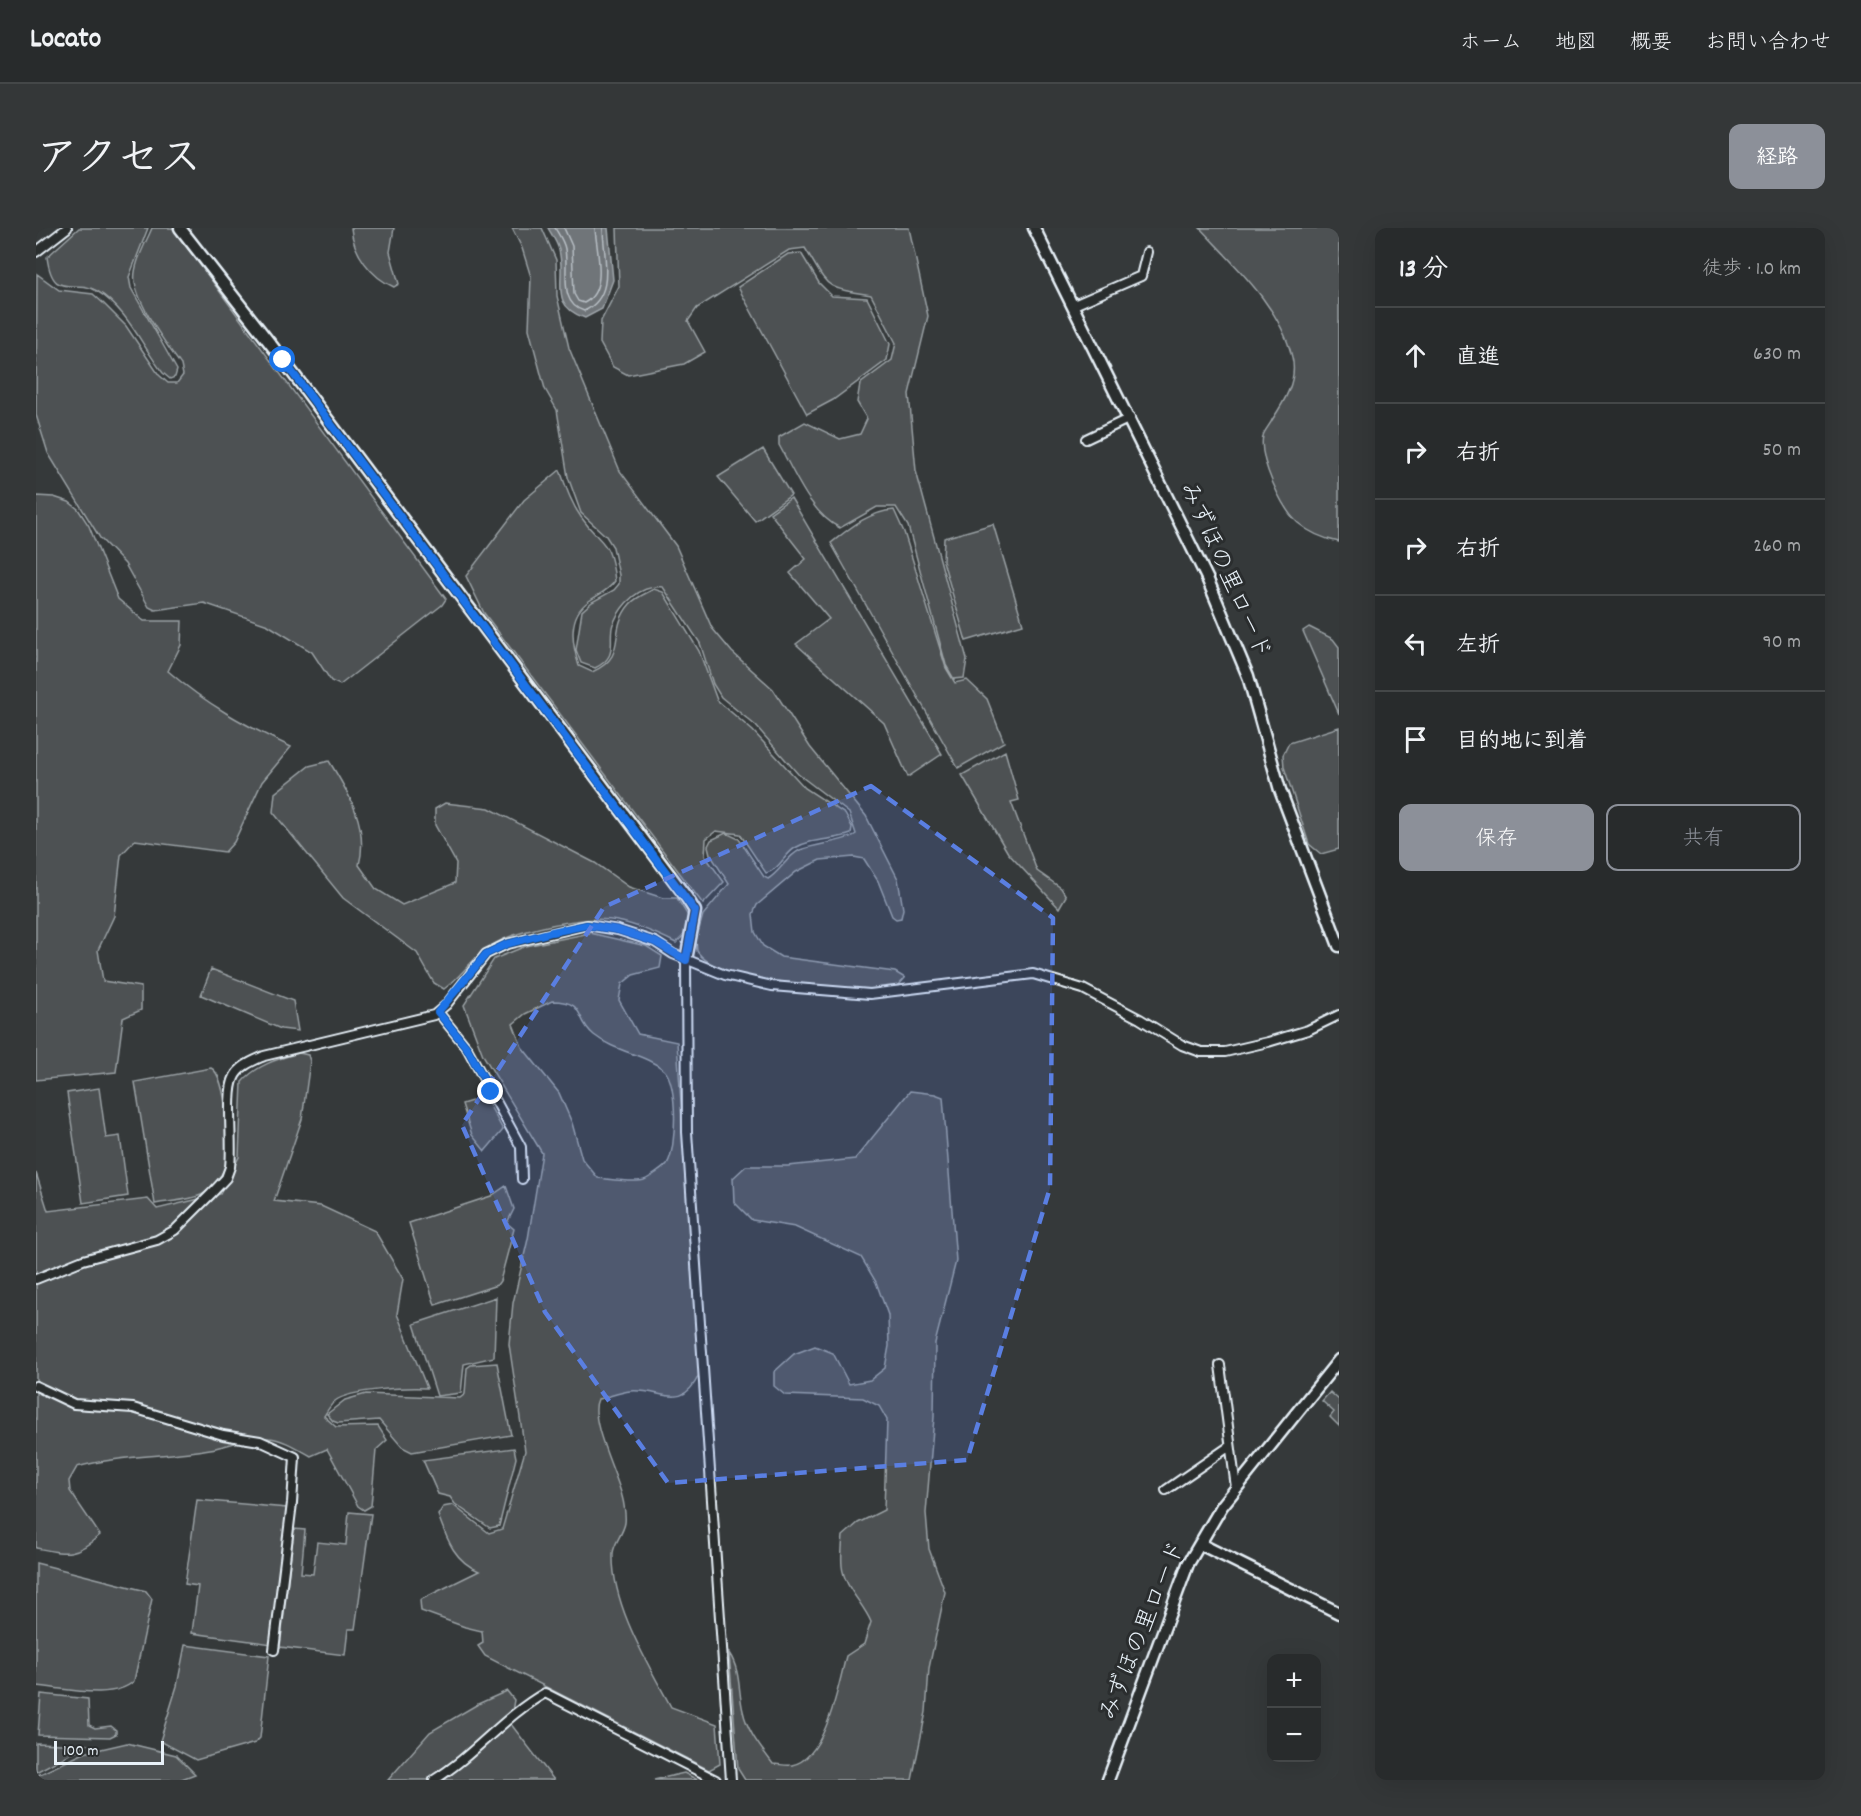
<!DOCTYPE html>
<html lang="ja">
<head>
<meta charset="utf-8">
<style>
  body { margin:0; font-family:Dekko,"Klee One",sans-serif; background:#343738; color:#f1f3f6 }
  .controls { position:absolute; right:18px; bottom:18px; display:grid; overflow:hidden; border-radius:12px; box-shadow:0 6px 24px #0002 }
  .controls button { width:54px; height:54px; display:grid; place-items:center; padding:0; border:0; border-bottom:2px solid #444748; background:#282b2c; color:#f1f3f6; font:30px sans-serif }
  .scale { position:absolute; left:18px; bottom:15px; width:110px; box-sizing:border-box; padding-left:6px; border:3px solid #e8f1f8; border-top:0; font-size:16px; line-height:21px; white-space:nowrap; color:#e8f1f8; -webkit-text-stroke:4px #2a2d2e; paint-order:stroke }
  .stop { position:absolute; width:18px; height:18px; margin:-14px; border:4px solid #1a73e8; border-radius:50%; background:#fff }
  .stop.end { background:#1a73e8; border-color:#fff; box-shadow:0 2px 6px #0008 }
  .list { margin:0; padding:0; list-style:none }
  h2 { display:flex; justify-content:space-between; align-items:center; height:78px; margin:0; padding:0 24px; font-size:26px }
  h2 small { font-size:20px; font-weight:400; color:#a5a7a9 }
  .list li { display:grid; grid-template-columns:39px 1fr auto; gap:18px; align-items:center; box-sizing:border-box; height:96px; padding:0 24px; border-top:2px solid #444748 }
  .list b { display:block; font-size:22px; white-space:nowrap }
  .list em { font-size:20px; font-style:normal; color:#a5a7a9 }
  .actions { display:flex; gap:12px; padding:18px 24px }
  .actions a { flex:1; padding:14px 0; border:2px solid #8c9099; border-radius:12px; text-align:center; font-size:21px; color:#8c9099 }
  .actions .main { background:#8c9099; color:#fff }
  .icon { flex:none; width:33px; height:33px; fill:none; stroke:currentColor; stroke-width:2; stroke-linecap:round; stroke-linejoin:round }
  .map { position:relative; flex:none; width:1303px; height:1552px; overflow:hidden; border-radius:12px }
  header { display:flex; align-items:center; gap:36px; box-sizing:border-box; height:84px; padding:0 30px; background:#282b2c; border-bottom:2px solid #444748 }
  header strong { font-size:28px }
  nav { display:flex; gap:33px; margin-inline-start:auto; font-size:21px }
  .intro { display:flex; align-items:center; justify-content:space-between; box-sizing:border-box; height:144px; padding:0 36px }
  h1 { margin:0; font-size:42px }
  .button { padding:15px 27px; border-radius:12px; background:#8c9099; color:#fff; font-size:21px; font-weight:700 }
  main { display:flex; gap:36px; padding:0 36px }
  aside { flex:1; background:#282b2c; border-radius:12px; box-shadow:0 6px 24px #0002 }
  .map>svg:first-child { display:block }
</style>
</head>
<body>
<header>
<strong>Locato</strong>
<nav><a>ホーム</a><a>地図</a><a>概要</a><a>お問い合わせ</a></nav>
</header>
<div class="intro"><h1>アクセス</h1><a class="button">経路</a></div>
<main>
<div class="map">
<svg width="1303" height="1552" viewBox="0 0 1303 1552">
  <rect width="100%" height="100%" fill="#35393a"/>
  <filter id="ink" filterUnits="userSpaceOnUse"><feTurbulence type="fractalNoise" baseFrequency=".0167" numOctaves="2"/><feDisplacementMap in="SourceGraphic" scale="12" xChannelSelector="R" yChannelSelector="G"/><feConvolveMatrix kernelMatrix="1 2 1 2 8 2 1 2 1" color-interpolation-filters="sRGB"/></filter>
  <g filter="url(#ink)">
    <path fill="#4d5152" stroke="#9aa1a5" stroke-width="1.5" fill-rule="evenodd" d="M43 0H112L93 49 95 60 141 142 139 149 134 151 127 145C106 118 91 81 61 63 37 49 17 74 11 29Z
      M116 0H137L410 371 406 377 304 457 295 453 276 424 232 397 168 375 119 382 113 379 89 336 64 310 12 225 0 187 1 46 23 62 57 66 67 75 90 98 123 147 132 155H141L147 147 145 137C130 116 103 79 99 54 96 38 110 15 116 0Z
      M315 0H358L354 24 363 56 358 59C335 49 317 25 315 0Z
      M476 0H506L520 32 521 68 533 120 584 243 640 318 676 400 696 424 737 461 774 519 830 588 862 651 867 681 865 690 860 691 856 688 842 653 828 631 818 629 784 632 760 644 721 677 717 686 719 704 727 718 745 729 859 744 869 750 862 758C826 768 681 757 661 723L660 712 667 687 693 656 674 626 672 618 675 612 690 605 703 611 728 649 732 651C744 644 751 628 764 622 779 616 812 613 820 606L813 585 762 546 720 498 685 469 677 456 664 415 627 359C604 357 586 375 577 396 573 406 578 419 573 428 570 434 565 437 559 440L545 435 540 422 546 383 556 374 578 362 583 356V347L577 319 570 308 545 285 532 249 521 182 509 161 493 101 495 49 486 20Z
      M581 0H873L892 88 873 166 880 243 931 431 928 450 918 451 910 437 872 298 860 279H841L804 300C774 285 759 246 743 217V209L769 194 804 211 824 206 831 191 821 174 824 156 856 132 860 115 835 67C786 59 794 61 769 20L753 22 661 80 652 93 669 124 648 136 592 147 577 139 564 115 565 93 583 58Z
      M1164 0H1303V314C1288 311 1274 305 1262 295 1246 281 1222 230 1227 208 1228 203 1234 197 1236 192 1248 174 1262 152 1256 129 1244 78 1198 37 1164 0Z
      M765 25 783 55 796 68 831 70 854 116 851 132 797 172 771 186 702 59 752 26Z
      M727 221 755 267 719 293 682 249Z
      M524 242C530 259 535 275 545 289 567 320 574 310 579 353 572 363 563 366 553 373 531 388 536 416 543 438L556 444C594 427 570 404 594 376 600 369 611 365 618 361L627 364 663 423 681 472 717 503 769 560 809 586 816 599 815 606C796 613 776 610 759 620 748 627 742 643 730 645L704 606 680 603 670 611 669 628 688 654 667 676 448 385 430 348 488 272Z
      M0 268 18 269 33 274 42 281 53 298 82 371 108 393H146L145 417 132 443C170 476 210 498 255 519L226 554 198 614 189 624 99 612 85 627 78 688 62 722 67 753 105 759V782L87 790 80 844 0 852Z
      M755 270 906 526 872 549 848 495 760 416 793 391 754 345 770 331 734 285Z
      M858 282 868 304 910 440 919 455 931 452 951 471 968 514 922 540 795 315C814 300 832 284 858 282Z
      M957 296 987 396 930 413 907 333 908 310Z
      M1273 399 1297 411 1303 419V486L1267 403Z
      M1303 499V621L1285 626 1273 616 1248 539 1247 527 1253 515Z
      M969 523 983 572 975 574 1001 643 1025 660 1030 668 1023 680 972 625 926 547Z
      M293 533C313 565 333 599 323 637L340 661 366 677 419 655 420 635 399 597V581L409 575 453 580 559 635 593 659 627 670H641L652 688V703L640 715C586 688 561 685 503 700 483 705 464 710 448 723 433 734 424 750 408 761L398 755 381 725 307 670 237 584 239 565 273 538Z
      M554 705 610 718 626 728 624 740 597 747 586 756 583 772 602 806 641 814 663 1147C645 1185 626 1160 594 1163 584 1164 572 1169 562 1171 552 1191 581 1246 586 1268 588 1275 590 1288 589 1295 587 1306 578 1315 577 1325 575 1376 612 1436 635 1479L681 1496 684 1536 673 1542 449 1428 442 1418 447 1415 446 1403 429 1399 385 1383 384 1372 443 1343C418 1333 411 1311 402 1287L407 1279 417 1277 453 1305 466 1301 489 1223 473 1116 477 1075 492 1011 506 925 447 827 428 777 458 731 490 718ZM516 773C551 773 538 791 558 807 579 824 609 826 628 842 642 854 641 921 631 936 628 940 613 950 608 952 599 955 573 951 562 950L546 931 536 895 523 865 486 819 477 796 489 786Z
      M175 741 257 773 262 803 245 801 165 767Z
      M263 825 272 827 274 833 266 891 238 973 285 978 339 1003 367 1051 361 1086 391 1160C372 1159 315 1161 299 1173 295 1176 291 1183 288 1188L300 1199 342 1198 351 1212 340 1222 335 1278 328 1282 322 1278 291 1221 275 1228C262 1221 247 1211 233 1210 215 1208 192 1218 174 1221 130 1229 84 1227 41 1239L33 1253 34 1263 64 1307C39 1329 31 1326 0 1320V945L12 983 112 971 121 981 184 966 203 929 206 854C221 837 241 831 263 825Z
      M175 840C191 847 195 922 189 939 186 948 173 963 165 967 152 973 132 973 119 976L99 854Z
      M63 860 70 910 84 908 92 968 47 975 31 865Z
      M874 863 899 866 907 869 920 1033 899 1115 898 1189 890 1285 893 1321 909 1364 893 1440 890 1484 876 1552H709L702 1541 693 1425C705 1443 702 1463 707 1483 711 1503 725 1520 737 1536 743 1536 750 1538 756 1537 790 1531 803 1455 810 1428L828 1416 835 1394C827 1375 808 1359 806 1338 805 1328 806 1318 807 1308L822 1295 848 1282 851 1192 843 1178 827 1170 749 1167 738 1158V1144L758 1126 779 1118 797 1125 813 1156 834 1152 849 1140 853 1118 852 1087 840 1054 825 1029 759 999 716 992 698 974 697 950 710 938H752L819 931Z
      M449 869 467 902 449 923 436 907 426 876Z
      M470 958 478 981 471 995 478 1001 464 1053 461 1057 399 1077 373 995 455 968Z
      M460 1069 458 1129 428 1136 425 1165 401 1168 378 1096Z
      M461 1135 475 1207 376 1224 366 1219 343 1192 302 1195 297 1193 291 1186 309 1172 330 1166 424 1170 429 1166 431 1140 435 1137Z
      M1294 1164 1303 1172V1198L1294 1189 1298 1184 1286 1173Z
      M478 1220 480 1230 463 1298 454 1300 419 1276 414 1269 402 1266 387 1232Z
      M161 1272 251 1280 236 1416 156 1405 162 1358 149 1356Z
      M313 1284 335 1286 319 1401H312L309 1427 244 1419 258 1301 269 1302 265 1345 277 1346 281 1314 310 1317Z
      M0 1335 110 1363 116 1371 98 1453C77 1473 28 1460 0 1458Z
      M149 1417 233 1428 224 1510 219 1515 160 1532 124 1513 141 1458Z
      M471 1463 478 1472 474 1495 518 1552H352L394 1504 442 1476Z
      M5 1466 52 1471 53 1497 59 1500 75 1498 80 1502V1506L74 1509 2 1507Z
      M0 1515 51 1517 0 1544Z
      M91 1515 140 1527 159 1546 143 1552H0V1548L48 1525Z
      M648 1545 662 1552H618Z"/>
    <path fill="#707579" stroke="#a0a7ac" stroke-width="1.5" d="M512 0H572L577 52 566 81 549 90C511 76 531 53 523 22 521 14 516 7 512 0Z"/>
    <g fill="none" stroke-linecap="round" stroke-linejoin="round">
      <path stroke="#b8bfc5" stroke-width="1.5" d="M519 0C523 7 528 14 529 21 533 44 522 75 548 83 581 68 567 28 567 0
        M528 0 536 18 538 66 542 73 548 75C573 63 560 21 559 0"/>
      <defs>
        <path id="street" d="M0 24 31 0
          M1038 77 1105 48 1111 24
          M1050 211 1094 190
          M650 732 651 904 695 1552
          M402 784 431 820 485 919 486 951
          M0 1051 47 1032 121 1012 139 1002 175 966 190 950 194 939C197 916 190 866 198 850 203 838 217 833 228 828L398 787 410 777 450 726 471 716 551 697 582 702 619 714 637 726 689 747 736 758 834 766 997 746 1047 761 1104 791 1146 817 1165 824H1189L1232 814 1272 802 1303 787
          M1184 1137 1200 1260
          M0 1158 38 1176 97 1180 187 1207 224 1213 259 1229 256 1275 238 1422
          M1130 1262 1194 1218
          M398 1552C439 1527 468 1488 509 1465L680 1552"/>
        <path id="secondary" d="M144 0 247 132 651 670 659 683 650 732
          M998 0 1171 350 1212 448 1244 562 1303 718
          M1164 1316 1303 1385
          M1072 1552 1152 1336 1186 1278 1303 1132"/>
      </defs>
      <use href="#street" stroke="#e8f1f8" stroke-width="12"/>
      <use href="#secondary" stroke="#e8f1f8" stroke-width="15"/>
      <use href="#street" stroke="#2a2d2e" stroke-width="8"/>
      <use href="#secondary" stroke="#2a2d2e" stroke-width="10"/>
    </g>
  </g>
  <g fill="none" stroke-linecap="round" stroke-linejoin="round" filter="url(#ink)">
    <path stroke="#1a73e8" stroke-width="8" d="M247 132 659 683 650 732 619 714 582 702 551 697 516 704 471 716 450 726 402 784 431 820 455 864"/>
  </g>
  <path fill="#5a7fe2" fill-opacity="0.2" stroke="#5a7fe2" stroke-width="4.5" stroke-dasharray="12 8" stroke-linejoin="round" d="M835 558 1017 690 1014 960 931 1232 632 1255 509 1084 426 897 568 679Z"/>
  <g text-anchor="middle" dominant-baseline="central" stroke-width="6" stroke-linejoin="round" paint-order="stroke">
    <g font-size="24" fill="#e8f1f8" stroke="#2a2d2e">
      <text transform="translate(1188 343) rotate(66)">みずほの里ロード</text>
      <text transform="translate(1108 1403) rotate(-68)">みずほの里ロード</text>
    </g>
  </g>
</svg>
<div class="controls">
<button>+</button>
<button>−</button>
</div>
<div class="scale">100 m</div>
<div class="stop" style="left:247px;top:132px"></div>
<div class="stop end" style="left:455px;top:864px"></div>
</div>
<aside>
<h2>13 分<small>徒歩 · 1.0 km</small></h2>
<ul class="list">
<li><svg class="icon" aria-label="ahead" viewBox="0 0 24 24"><path d="M12 20V5M6 11l6-6 6 6"/></svg><div><b>直進</b></div><em>630 m</em></li>
<li><svg class="icon" aria-label="right" viewBox="0 0 24 24"><path d="M7 20v-9h11M14 6l5 5-5 5"/></svg><div><b>右折</b></div><em>50 m</em></li>
<li><svg class="icon" aria-label="right" viewBox="0 0 24 24"><path d="M7 20v-9h11M14 6l5 5-5 5"/></svg><div><b>右折</b></div><em>260 m</em></li>
<li><svg class="icon" aria-label="left" viewBox="0 0 24 24"><path d="M17 20v-9H6M10 6l-5 5 5 5"/></svg><div><b>左折</b></div><em>90 m</em></li>
<li><svg class="icon" aria-label="arrive" viewBox="0 0 24 24"><path d="M6 21V4h12l-3 4 3 4H6"/></svg><div><b>目的地に到着</b></div></li>
</ul>
<div class="actions"><a class="main">保存</a><a>共有</a></div>
</aside>
</main>
</body>
</html>
